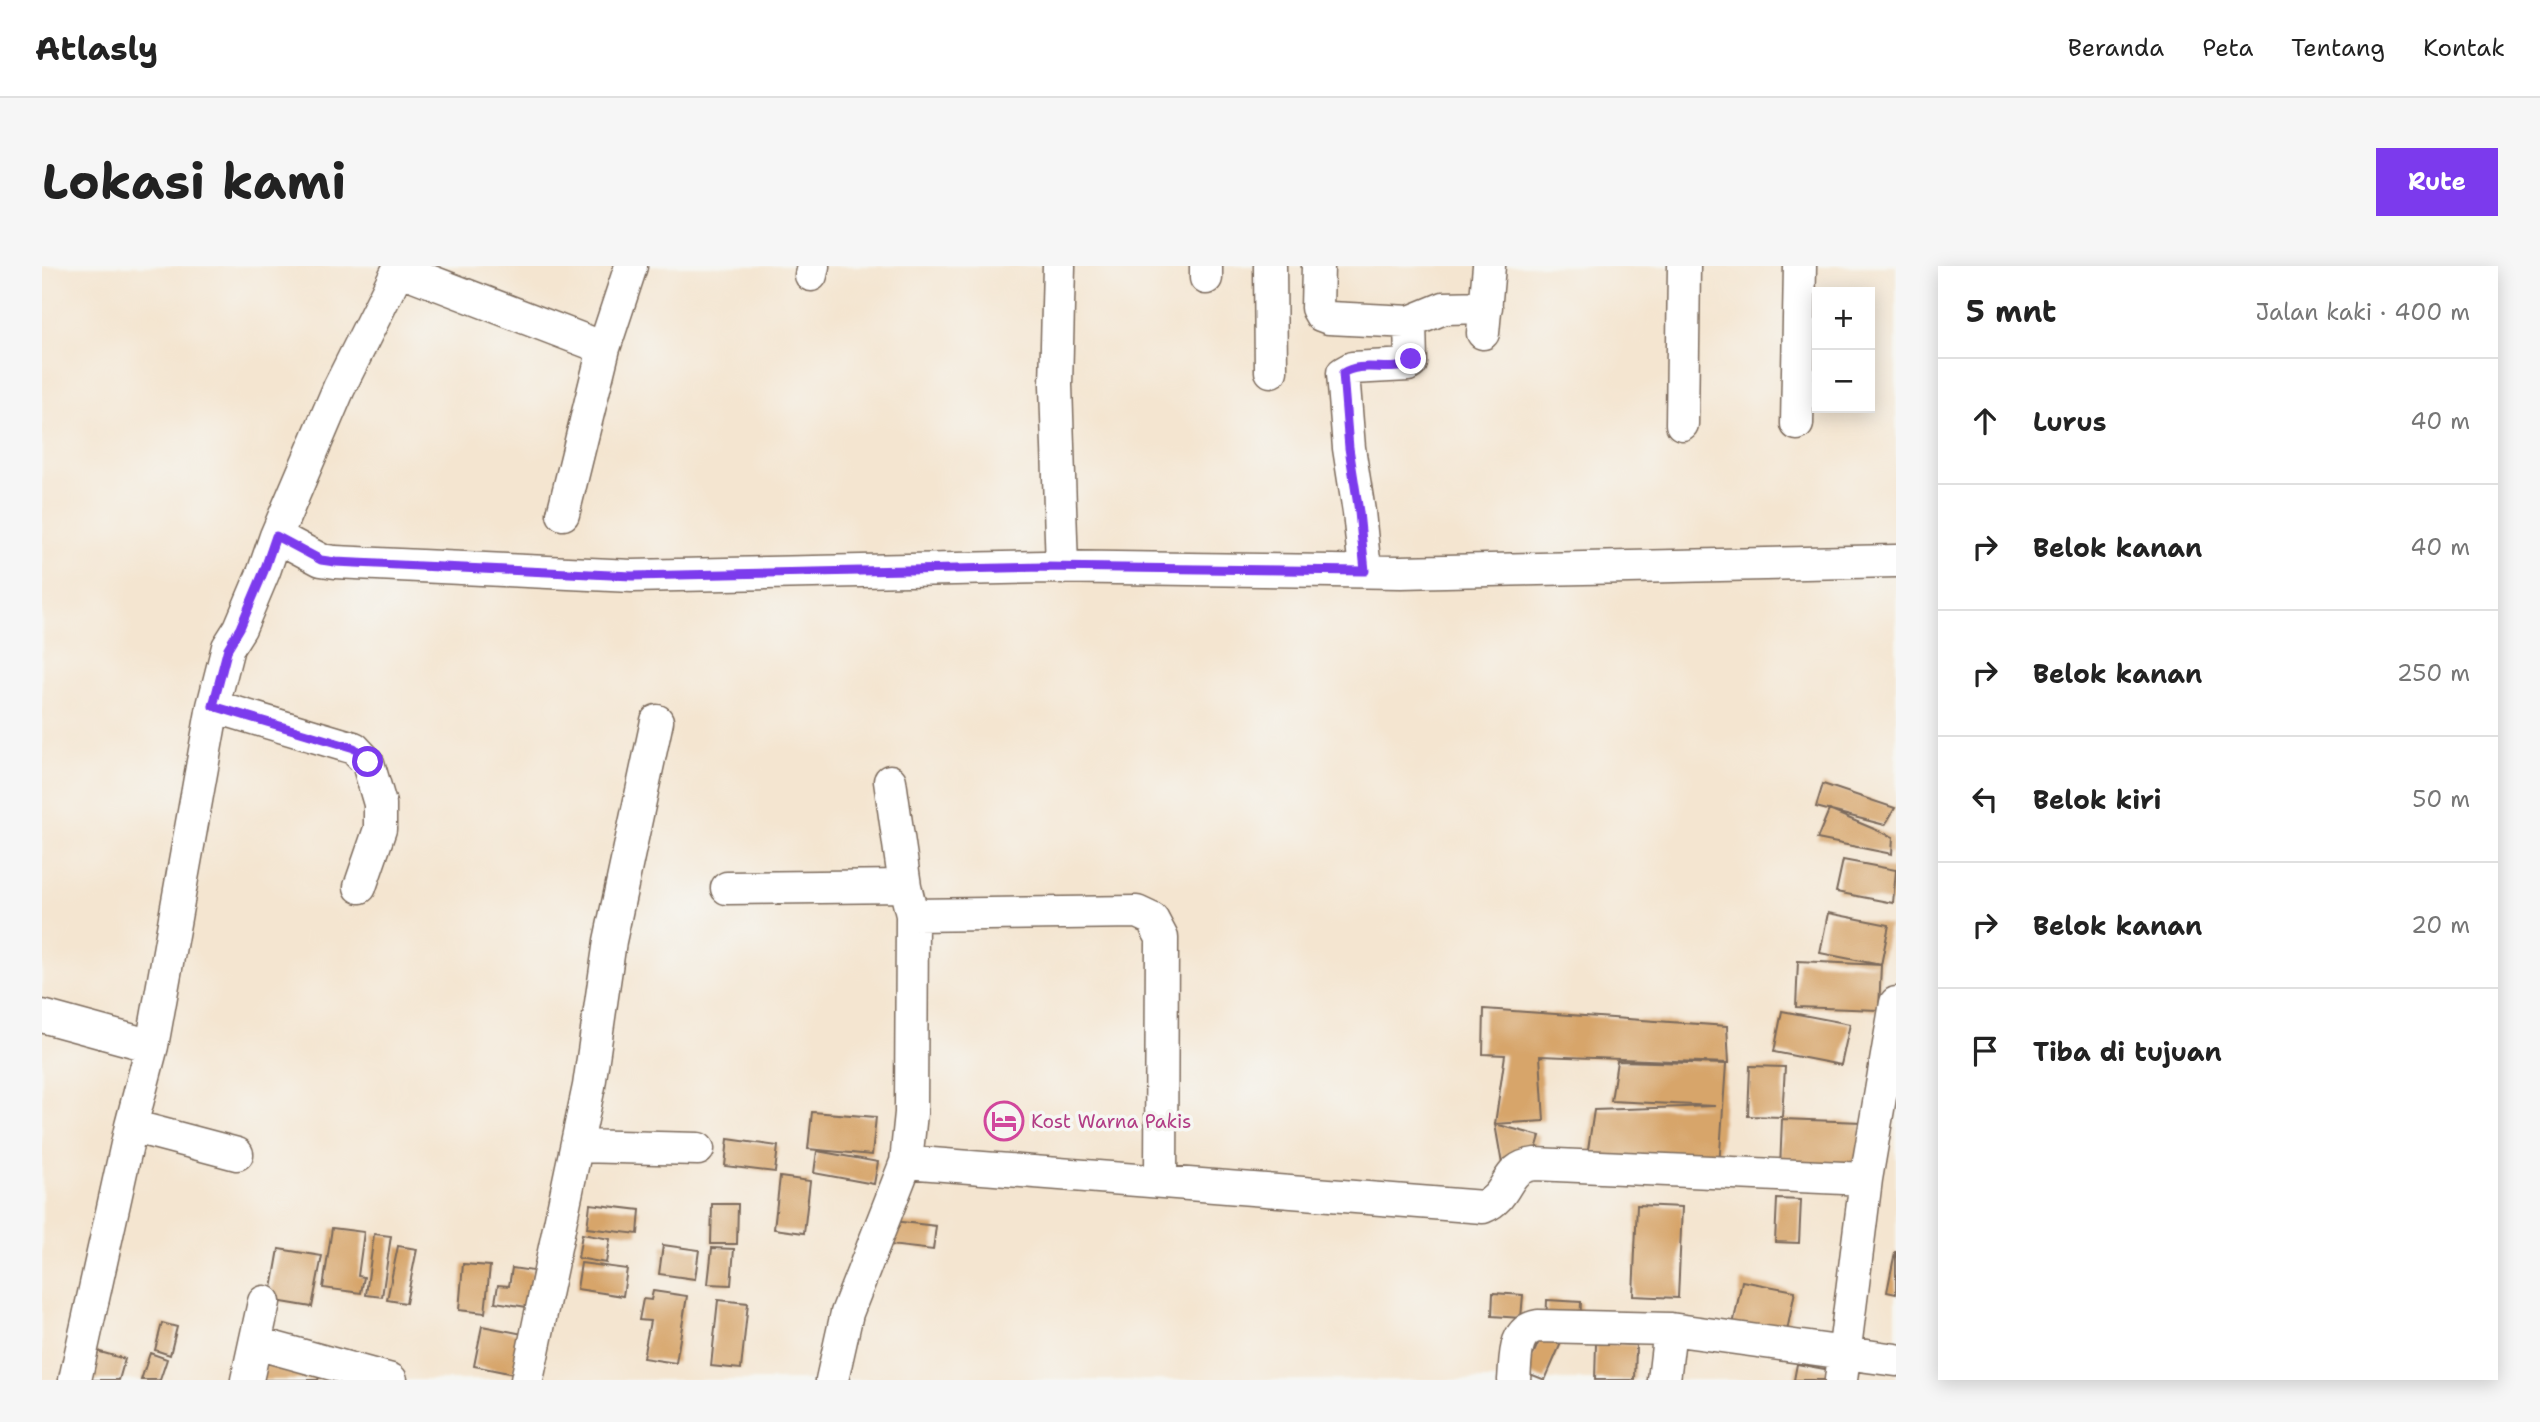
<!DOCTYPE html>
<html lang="id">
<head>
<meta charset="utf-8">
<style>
  body { margin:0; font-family:"Shantell Sans",sans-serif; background:#f6f6f6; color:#222 }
  .controls { position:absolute; right:21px; top:21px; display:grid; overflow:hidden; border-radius:0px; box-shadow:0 4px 18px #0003 }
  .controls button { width:63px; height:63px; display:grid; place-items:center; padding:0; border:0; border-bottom:2px solid #e0e0e0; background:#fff; color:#222; font:35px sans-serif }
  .stop { position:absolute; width:21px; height:21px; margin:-16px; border:5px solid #7c3aed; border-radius:50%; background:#fff }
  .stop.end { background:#7c3aed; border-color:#fff; box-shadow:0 2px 7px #0008 }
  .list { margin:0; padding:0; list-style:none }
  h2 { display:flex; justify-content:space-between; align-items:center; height:91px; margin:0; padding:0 28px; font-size:30px }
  h2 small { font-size:23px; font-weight:400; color:#767676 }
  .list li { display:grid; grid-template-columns:46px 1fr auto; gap:21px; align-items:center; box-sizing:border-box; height:126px; padding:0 28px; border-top:2px solid #e0e0e0 }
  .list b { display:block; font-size:26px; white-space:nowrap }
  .list em { font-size:23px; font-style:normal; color:#767676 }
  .icon { flex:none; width:38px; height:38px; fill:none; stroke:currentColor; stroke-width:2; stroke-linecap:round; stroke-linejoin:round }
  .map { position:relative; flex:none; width:1854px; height:1114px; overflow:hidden; border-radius:0px }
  header { display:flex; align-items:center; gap:42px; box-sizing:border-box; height:98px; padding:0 35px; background:#fff; border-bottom:2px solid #e0e0e0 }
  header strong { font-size:33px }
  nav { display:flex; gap:38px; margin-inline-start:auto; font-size:24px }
  .intro { display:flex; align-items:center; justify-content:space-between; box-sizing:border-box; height:168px; padding:0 42px }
  h1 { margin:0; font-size:49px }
  .button { padding:18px 32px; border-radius:0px; background:#7c3aed; color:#fff; font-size:24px; font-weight:700 }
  main { display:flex; gap:42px; padding:0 42px }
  aside { flex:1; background:#fff; border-radius:0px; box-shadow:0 4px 18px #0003 }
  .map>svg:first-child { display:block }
</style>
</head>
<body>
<header>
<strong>Atlasly</strong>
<nav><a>Beranda</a><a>Peta</a><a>Tentang</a><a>Kontak</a></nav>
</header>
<div class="intro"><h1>Lokasi kami</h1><a class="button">Rute</a></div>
<main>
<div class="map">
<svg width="1854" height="1114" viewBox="0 0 1854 1114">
  <rect width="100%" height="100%" fill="#f6f6f2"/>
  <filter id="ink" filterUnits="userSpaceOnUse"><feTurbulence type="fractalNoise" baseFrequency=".0143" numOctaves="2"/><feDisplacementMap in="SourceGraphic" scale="14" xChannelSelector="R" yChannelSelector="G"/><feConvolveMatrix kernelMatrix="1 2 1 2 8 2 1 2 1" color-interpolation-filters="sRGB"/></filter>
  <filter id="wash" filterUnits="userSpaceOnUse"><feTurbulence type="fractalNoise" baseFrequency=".00686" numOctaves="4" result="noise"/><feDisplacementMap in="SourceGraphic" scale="28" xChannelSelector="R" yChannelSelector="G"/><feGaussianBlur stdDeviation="1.57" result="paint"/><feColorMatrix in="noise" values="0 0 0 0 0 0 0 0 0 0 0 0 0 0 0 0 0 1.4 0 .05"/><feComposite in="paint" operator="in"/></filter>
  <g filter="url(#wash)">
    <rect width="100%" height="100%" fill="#f4e5d0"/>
    <g id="blocks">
      <path fill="#d7a56b" d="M1781 518 1853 542 1843 559 1774 541Z
        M1787 544 1851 571 1850 588 1775 573Z
        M1801 594 1854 604 1851 637 1794 626Z
        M1786 647 1847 659 1839 699 1778 687Z
        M1756 695 1839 699 1837 744 1754 741Z
        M1442 743 1685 760 1687 797 1498 790 1502 855 1453 858 1463 789 1441 788Z
        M1740 745 1808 758 1799 799 1732 786Z
        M1575 795 1684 798 1677 901 1544 897 1552 844 1673 840 1569 835Z
        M1708 800 1743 801 1740 851 1706 850Z
        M770 846 834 851 830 889 766 883Z
        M1740 853 1820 856 1818 907 1738 904Z
        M1453 858 1498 870 1490 897 1460 898Z
        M686 873 736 880 733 906 683 900Z
        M775 885 836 896 832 918 772 907Z
        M738 911 768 915 762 967 732 963Z
        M1735 933 1759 934 1757 977 1733 976Z
        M548 938 598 944 596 968 545 962Z
        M670 938H696L695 978H669Z
        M1595 939 1640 941 1636 1032 1591 1030Z
        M851 955 894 960 891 984 847 979Z
        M290 962 322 966 316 1010 322 1011 319 1027 281 1022Z
        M332 968 349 970 340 1031 324 1029Z
        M540 968 568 973 564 997 536 992Z
        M621 979 657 984 653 1013 617 1008Z
        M356 980 375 983 364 1037 345 1034Z
        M670 982 692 983 689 1019 666 1018Z
        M237 983 280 990 270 1041 228 1034Z
        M1853 986H1854V1028L1845 1026Z
        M539 997 585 1003 581 1030 535 1023Z
        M421 998 448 1000 443 1047 417 1044Z
        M470 1002 491 1005 485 1041 453 1036 456 1019 467 1020Z
        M1700 1015 1753 1025 1743 1075 1690 1064Z
        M611 1025 645 1030 634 1097 601 1092 608 1055 597 1054 601 1033 609 1034Z
        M1451 1027 1481 1029 1479 1052 1450 1050Z
        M676 1034 706 1037 699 1103 669 1100Z
        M1505 1034 1539 1036 1538 1061 1504 1059Z
        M120 1057 135 1061 128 1089 113 1084Z
        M440 1060 481 1068 472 1108 432 1100Z
        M1500 1069 1519 1077 1503 1114 1483 1106Z
        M1554 1077 1594 1079 1593 1114H1553Z
        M51 1084 83 1093 77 1114H43Z
        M108 1087 125 1093 118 1114H99Z
        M227 1089 278 1108 276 1114H218Z
        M1755 1098 1788 1104 1786 1114H1752Z"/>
    </g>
  </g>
  <g filter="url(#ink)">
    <use href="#blocks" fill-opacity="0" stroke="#7c6b5c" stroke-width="2"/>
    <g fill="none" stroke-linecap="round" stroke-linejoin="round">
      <defs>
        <path id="minor" d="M1017 0 1014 119 1020 302
          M1228 0 1229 105
          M1276 0 1275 42 1279 49 1287 52 1368 56 1402 42 1444 41
          M356 3 562 82
          M769 9 771 0
          M1164 12V0
          M1441 67 1447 0
          M1640 158 1642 0
          M1755 158 1758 0
          M521 248 562 82 589 0
          M234 270 279 294 293 296 590 310 1002 301 1359 306 1854 295
          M1323 305 1317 246 1307 182 1301 107 1310 102 1366 99 1369 97 1368 56
          M171 440 312 482 326 497 338 538V563L318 621
          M848 515 863 620
          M685 622 863 620 870 649 869 847 864 896 805 1047 790 1114
          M870 649 1095 646 1110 653 1120 672 1119 914
          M0 750 110 780
          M89 860 195 888
          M535 880 656 883
          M864 896 1441 941C1470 929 1460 902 1493 898L1824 913
          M214 1077 349 1114
          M33 1114 89 860 110 780 171 440 186 381 198 362 222 305 234 270 297 122 358 0
          M205 1114 222 1036
          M485 1114 547 820 568 675 615 455
          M1472 1114C1474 1093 1471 1064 1496 1060L1628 1063 1854 1094
          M1622 1114 1628 1063
          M1799 1114 1824 913 1854 737"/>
      </defs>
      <use href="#minor" stroke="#7c6b5c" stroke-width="35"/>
      <use href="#minor" stroke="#fff" stroke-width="32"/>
    </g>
  </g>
  <g fill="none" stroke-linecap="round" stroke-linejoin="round" filter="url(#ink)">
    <path stroke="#7c3aed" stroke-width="9" d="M326 496 312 482 171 440 186 382 198 362 222 305 234 270 279 294 293 296 590 310 1002 301 1323 305 1317 246 1307 182 1301 107C1320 94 1349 108 1369 97V93"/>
  </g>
  <defs>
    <symbol id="hotel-ring" viewBox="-11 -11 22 22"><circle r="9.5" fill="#f6f6f2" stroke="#d1479c" stroke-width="1.5"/><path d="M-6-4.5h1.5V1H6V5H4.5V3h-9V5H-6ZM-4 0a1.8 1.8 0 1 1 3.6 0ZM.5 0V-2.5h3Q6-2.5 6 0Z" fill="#d1479c"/></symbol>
  </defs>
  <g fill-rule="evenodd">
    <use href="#hotel-ring" x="940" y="833" width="44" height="44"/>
  </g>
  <g text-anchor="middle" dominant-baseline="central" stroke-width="7" stroke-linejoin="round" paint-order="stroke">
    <g font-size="19" fill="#b23c85" stroke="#f6f6f2" text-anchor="start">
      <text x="989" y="855">Kost Warna Pakis</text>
    </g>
  </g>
</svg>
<div class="controls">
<button>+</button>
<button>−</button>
</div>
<div class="stop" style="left:326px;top:496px"></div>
<div class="stop end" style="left:1369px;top:93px"></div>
</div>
<aside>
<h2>5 mnt<small>Jalan kaki · 400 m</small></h2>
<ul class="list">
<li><svg class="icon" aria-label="ahead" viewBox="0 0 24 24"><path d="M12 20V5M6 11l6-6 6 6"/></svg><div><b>Lurus</b></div><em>40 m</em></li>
<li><svg class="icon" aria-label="right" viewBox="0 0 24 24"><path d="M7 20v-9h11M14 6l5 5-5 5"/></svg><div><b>Belok kanan</b></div><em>40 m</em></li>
<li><svg class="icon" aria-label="right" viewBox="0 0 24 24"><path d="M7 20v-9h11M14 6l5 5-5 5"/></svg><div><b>Belok kanan</b></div><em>250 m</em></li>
<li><svg class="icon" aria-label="left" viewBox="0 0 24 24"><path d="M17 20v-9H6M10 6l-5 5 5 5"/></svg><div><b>Belok kiri</b></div><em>50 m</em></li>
<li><svg class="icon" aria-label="right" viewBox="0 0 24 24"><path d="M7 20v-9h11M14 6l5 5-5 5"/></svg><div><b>Belok kanan</b></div><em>20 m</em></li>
<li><svg class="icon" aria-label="arrive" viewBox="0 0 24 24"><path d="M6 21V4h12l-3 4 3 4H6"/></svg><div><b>Tiba di tujuan</b></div></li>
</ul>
</aside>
</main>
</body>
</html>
